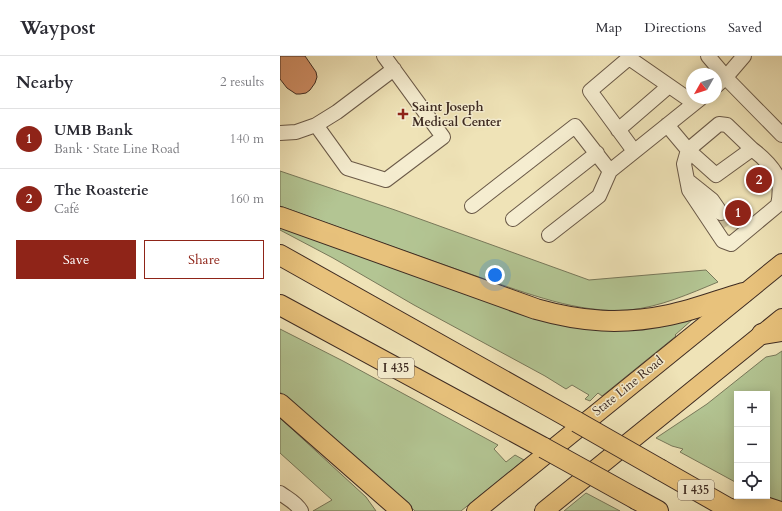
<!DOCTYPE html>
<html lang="en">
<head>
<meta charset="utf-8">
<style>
  body { margin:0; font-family:Cardo,serif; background:#f2f2f3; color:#2b2b33 }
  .controls { position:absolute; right:12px; bottom:12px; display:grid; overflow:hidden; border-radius:0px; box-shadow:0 2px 10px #0003 }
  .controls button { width:36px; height:36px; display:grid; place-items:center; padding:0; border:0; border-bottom:1px solid #e1e1e2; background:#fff; color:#2b2b33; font:20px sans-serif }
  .compass { position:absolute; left:406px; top:12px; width:36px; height:36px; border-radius:50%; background:#fff; box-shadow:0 2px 10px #0003; rotate:231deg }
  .you { position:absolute; left:215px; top:219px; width:14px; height:14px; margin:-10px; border:3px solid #fff; border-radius:50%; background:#1a73e8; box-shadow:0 0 0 6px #1a73e833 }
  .badge { display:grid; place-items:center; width:26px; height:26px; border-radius:50%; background:#8f2418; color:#fff; font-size:13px; font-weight:700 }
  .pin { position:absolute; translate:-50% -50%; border:2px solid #fff; box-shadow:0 1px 4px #0006 }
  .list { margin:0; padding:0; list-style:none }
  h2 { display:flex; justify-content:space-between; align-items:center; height:52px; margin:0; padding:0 16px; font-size:17px }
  h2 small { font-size:13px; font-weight:400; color:#7c7c81 }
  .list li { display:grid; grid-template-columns:26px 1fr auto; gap:12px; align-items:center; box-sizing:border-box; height:60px; padding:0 16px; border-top:1px solid #e1e1e2 }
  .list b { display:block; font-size:15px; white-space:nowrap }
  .list p { margin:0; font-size:13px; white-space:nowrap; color:#7c7c81 }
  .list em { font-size:13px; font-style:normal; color:#7c7c81 }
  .actions { display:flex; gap:8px; padding:12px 16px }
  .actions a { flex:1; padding:9px 0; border:1px solid #8f2418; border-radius:0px; text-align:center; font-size:14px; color:#8f2418 }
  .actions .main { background:#8f2418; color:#fff }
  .icon { flex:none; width:22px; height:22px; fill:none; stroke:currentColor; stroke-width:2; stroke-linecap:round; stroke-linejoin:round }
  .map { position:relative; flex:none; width:502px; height:455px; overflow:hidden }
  header { display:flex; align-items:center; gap:24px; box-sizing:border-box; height:56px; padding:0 20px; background:#fff; border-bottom:1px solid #e1e1e2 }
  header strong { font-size:19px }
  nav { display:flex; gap:22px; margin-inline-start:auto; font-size:14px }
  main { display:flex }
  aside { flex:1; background:#fff }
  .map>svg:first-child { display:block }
</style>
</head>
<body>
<header>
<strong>Waypost</strong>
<nav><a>Map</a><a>Directions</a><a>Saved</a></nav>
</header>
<main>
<aside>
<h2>Nearby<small>2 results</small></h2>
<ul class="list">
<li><span class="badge">1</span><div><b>UMB Bank</b><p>Bank · State Line Road</p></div><em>140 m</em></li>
<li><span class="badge">2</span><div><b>The Roasterie</b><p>Café</p></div><em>160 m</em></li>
</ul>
<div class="actions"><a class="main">Save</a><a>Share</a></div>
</aside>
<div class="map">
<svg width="502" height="455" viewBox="0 0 502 455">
  <rect width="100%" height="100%" fill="#efe3b7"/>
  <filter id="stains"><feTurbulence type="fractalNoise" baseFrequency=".005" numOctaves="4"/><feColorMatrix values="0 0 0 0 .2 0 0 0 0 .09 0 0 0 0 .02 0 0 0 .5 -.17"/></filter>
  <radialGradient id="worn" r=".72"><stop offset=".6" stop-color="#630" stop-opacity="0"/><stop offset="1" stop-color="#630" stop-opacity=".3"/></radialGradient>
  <path fill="#b3c593" stroke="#78785a" d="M0 115 115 154 309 224 426 214 438 226C409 238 380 251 349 254 298 258 247 237 199 221 132 198 66 174 0 150Z
    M0 171 244 255 413 263 395 279 396 280 322 340 318 337 310 345 305 343 309 339 292 329 286 333 265 320 134 249 53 202 0 174Z
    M0 273 63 305 218 389 214 393 226 406 235 399 244 404 181 455H135L0 336Z
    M502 295V450L481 440H487V338H457V427L400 396 403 393 392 390 376 382 427 348 486 301 496 299Z
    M0 362 86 441 96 455H33L52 444 0 397Z
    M306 437 340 455H284Z"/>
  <path fill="#d08f66" stroke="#3e2b22" d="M0 0H25L36 16 37 21 35 27 30 34 26 37 20 38H16L7 32 0 23Z"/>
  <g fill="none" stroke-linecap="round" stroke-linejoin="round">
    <path stroke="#ccbe99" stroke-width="14" stroke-dasharray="14 7" stroke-linecap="butt" d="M441 157 452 172"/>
    <defs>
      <path id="minor" d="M428 0 450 26 502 79
        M436 30 446 21 464 0
        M36 69 67 112 106 124 163 81 104 0
        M387 69 408 94 436 119 472 93 447 69 439 68 408 94 404 108 409 134 443 185 451 188 498 149C500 140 501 125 496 118 490 108 480 99 472 93
        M338 74 389 30
        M0 77 16 76 36 69 57 56 114 13
        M354 95 310 35 349 2 414 47
        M407 124 432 144 441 157
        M192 150 295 70 330 115 421 42
        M233 163 317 97
        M269 179 319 140 330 115
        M0 437C8 443 16 446 21 455"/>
      <path id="major" d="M196 455 502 207
        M264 455 502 262"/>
      <path id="highway" d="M0 161 256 253C302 266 342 269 389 259 414 254 439 244 463 237
        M0 199 297 366
        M0 249 264 392
        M482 278 502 275
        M0 348 122 455
        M381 414 453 455
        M356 443 378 455
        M451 454 479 449 497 455"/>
    </defs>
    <use href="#minor" stroke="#6a5947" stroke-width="16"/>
    <use href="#major" stroke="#3e2b22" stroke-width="20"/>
    <use href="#highway" stroke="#3e2b22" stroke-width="22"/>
    <use href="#minor" stroke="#f5edd0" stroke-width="14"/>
    <use href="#major" stroke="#e8c27c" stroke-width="18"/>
    <use href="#highway" stroke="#e8c27c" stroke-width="20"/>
    <defs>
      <path id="highway-bridge" d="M297 366 381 414
        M264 392 356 443"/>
    </defs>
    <use href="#highway-bridge" stroke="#3e2b22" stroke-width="22" stroke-linecap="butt"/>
    <use href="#highway-bridge" stroke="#e8c27c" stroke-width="20"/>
  </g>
  <path fill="#8f2418" stroke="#f5edd0" stroke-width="1.5" d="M121 52h4v4h4v4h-4v4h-4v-4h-4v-4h4z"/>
  <g text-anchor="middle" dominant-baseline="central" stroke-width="3" stroke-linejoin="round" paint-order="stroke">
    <g fill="#f5edd0" stroke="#756556" stroke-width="1">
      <rect x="98" y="302" width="36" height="20" rx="3"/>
      <rect x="398" y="424" width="36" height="20" rx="3"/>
    </g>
    <g font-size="12" font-weight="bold" fill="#3e2b22">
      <text x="116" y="312">I 435</text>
      <text x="416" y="434">I 435</text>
    </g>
    <g font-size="13" font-weight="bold" fill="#3e2b22" stroke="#f5edd0" text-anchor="start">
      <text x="132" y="51">Saint Joseph<tspan x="132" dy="15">Medical Center</tspan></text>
    </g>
    <g font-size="13" fill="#3e2b22" stroke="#f5edd0">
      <text transform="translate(348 330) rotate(-39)">State Line Road</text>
    </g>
  </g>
  <rect width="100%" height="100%" filter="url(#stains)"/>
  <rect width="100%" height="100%" fill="url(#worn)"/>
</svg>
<div class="controls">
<button>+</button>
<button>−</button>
<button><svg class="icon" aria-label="locate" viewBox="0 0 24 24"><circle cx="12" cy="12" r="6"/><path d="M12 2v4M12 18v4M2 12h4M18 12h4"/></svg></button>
</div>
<svg class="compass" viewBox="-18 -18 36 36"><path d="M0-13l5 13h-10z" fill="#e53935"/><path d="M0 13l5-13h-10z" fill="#7c7c81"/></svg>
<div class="you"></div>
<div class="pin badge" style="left:458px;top:157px">1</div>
<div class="pin badge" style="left:479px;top:124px">2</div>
</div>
</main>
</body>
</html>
